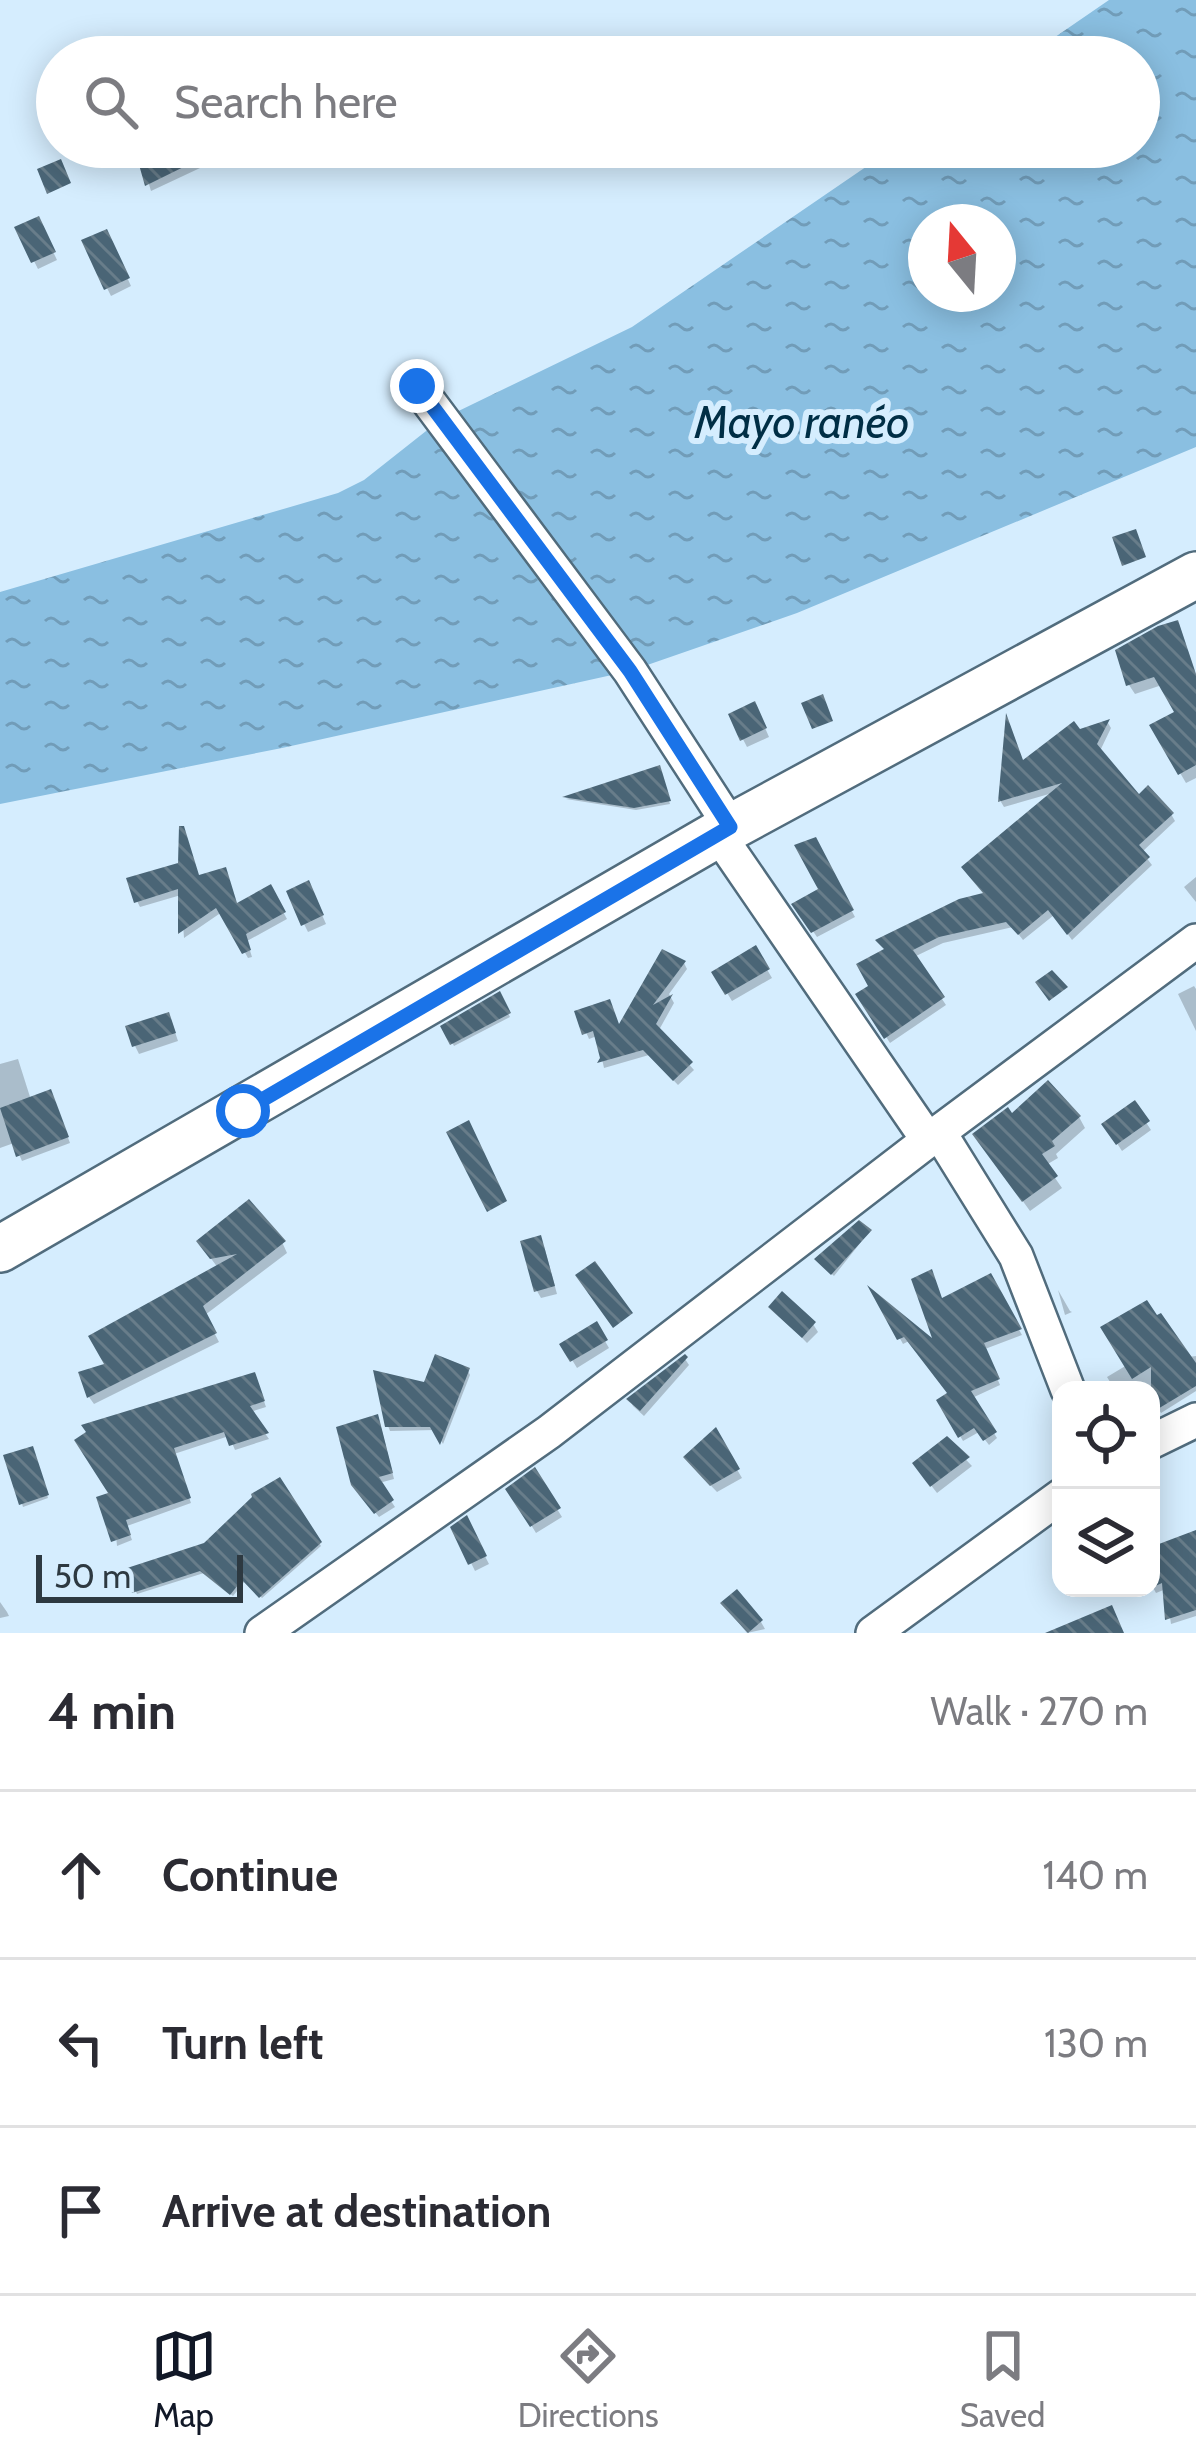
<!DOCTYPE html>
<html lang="en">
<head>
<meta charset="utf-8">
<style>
  body { margin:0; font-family:Cabin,sans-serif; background:#f7f7f7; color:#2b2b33 }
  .controls { position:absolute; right:36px; bottom:36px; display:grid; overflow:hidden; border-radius:24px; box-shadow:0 6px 30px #0003 }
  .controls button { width:108px; height:108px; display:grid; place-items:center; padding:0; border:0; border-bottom:3px solid #e1e1e2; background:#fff; color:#2b2b33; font:60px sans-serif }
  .compass { position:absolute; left:908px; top:204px; width:108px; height:108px; border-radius:50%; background:#fff; box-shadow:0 6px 30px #0003; rotate:342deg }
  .scale { position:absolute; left:36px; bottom:30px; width:207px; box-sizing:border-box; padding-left:12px; border:6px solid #2d3941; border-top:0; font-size:33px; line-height:42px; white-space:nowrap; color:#2d3941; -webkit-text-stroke:9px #d5edfe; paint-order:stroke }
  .stop { position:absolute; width:36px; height:36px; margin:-27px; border:9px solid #1a73e8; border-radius:50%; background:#fff }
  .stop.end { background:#1a73e8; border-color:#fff; box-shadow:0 3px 12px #0008 }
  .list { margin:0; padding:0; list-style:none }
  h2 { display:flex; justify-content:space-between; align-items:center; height:156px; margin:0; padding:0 48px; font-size:51px }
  h2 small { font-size:39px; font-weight:400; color:#7c7c81 }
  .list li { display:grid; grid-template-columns:78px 1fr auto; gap:36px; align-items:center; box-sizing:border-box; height:168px; padding:0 48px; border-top:3px solid #e1e1e2 }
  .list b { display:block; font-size:45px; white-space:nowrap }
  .list em { font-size:39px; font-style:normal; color:#7c7c81 }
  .icon { flex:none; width:66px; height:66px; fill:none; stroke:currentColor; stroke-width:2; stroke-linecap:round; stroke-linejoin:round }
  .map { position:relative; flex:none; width:1196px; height:1633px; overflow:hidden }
  .search { position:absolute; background:#fff; box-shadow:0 6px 30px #0003; left:36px; right:36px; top:36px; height:132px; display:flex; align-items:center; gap:30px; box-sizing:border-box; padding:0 42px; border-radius:66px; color:#7c7c81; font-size:45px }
  .sheet { height:660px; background:#fff }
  nav { display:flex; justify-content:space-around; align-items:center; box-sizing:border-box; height:168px; border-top:3px solid #e1e1e2; background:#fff; font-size:33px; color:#7c7c81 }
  nav a { display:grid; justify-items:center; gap:6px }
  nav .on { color:#111827 }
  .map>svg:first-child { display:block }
</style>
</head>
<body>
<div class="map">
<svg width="1196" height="1633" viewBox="0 0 1196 1633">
  <defs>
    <pattern id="water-ripples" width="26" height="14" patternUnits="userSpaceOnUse" patternTransform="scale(3)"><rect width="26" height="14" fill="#8abfe1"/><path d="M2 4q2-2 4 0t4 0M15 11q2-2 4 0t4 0" fill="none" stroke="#719cb8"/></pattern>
    <pattern id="building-back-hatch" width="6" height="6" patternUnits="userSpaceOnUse" patternTransform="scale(3)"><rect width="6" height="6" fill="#4a6576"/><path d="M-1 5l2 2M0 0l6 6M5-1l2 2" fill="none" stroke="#687d8a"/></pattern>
  </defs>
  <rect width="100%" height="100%" fill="#d5edfe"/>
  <path fill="url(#water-ripples)" fill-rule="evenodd" d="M1109 0H1196V447L797 613 630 671 282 748 0 804V592L338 493 364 480 440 420 632 327 895 147H1139V57H1026ZM926 222H998V294H926Z"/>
  <path fill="#0003" d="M102 147H210L215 161 151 191 138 148 109 163Z
    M38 220 57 260 38 269 18 229Z
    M110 240 131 286 111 296 107 288Z
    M1177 624 1196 680V778L1186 783 1153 727 1178 713 1162 685 1135 694 1129 685Z
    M758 712 769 737 747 747 731 716Z
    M1008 723 1023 764 1079 732 1108 723 1111 728 1100 751 1139 798 1171 814 1175 821 1142 852 1152 865 1072 940 1054 915 1023 940 1013 927 943 943 914 957 946 1005 890 1043 859 995 872 986 860 965 987 895 1056 792 1004 807 1001 802Z
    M659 769 670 804 636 810 566 799Z
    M814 841 855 917 817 937 795 905 822 890Z
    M1196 877V902L1184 887Z
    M199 878 237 906 270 888 287 919 247 941 252 957 248 958 222 912 184 938 181 895 140 907 137 901Z
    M312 892 326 924 308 932 304 924Z
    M755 949 772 978 732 1001 715 973Z
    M684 963 687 969 669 994 674 1003 659 1030 694 1070 678 1085 649 1055 604 1068 597 1036 589 1039 578 1013 620 1029Z
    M1194 986 1196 989V1031L1178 994Z
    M499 995 510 1017 454 1046 444 1027Z
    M172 1023 178 1041 139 1054 135 1046Z
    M18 1059 31 1100 53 1098 70 1143 22 1161 14 1143 0 1148V1064Z
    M1134 1104 1151 1130 1122 1151 1105 1125Z
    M1011 1117H1079L1085 1128 1056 1154 1058 1158 1046 1165 1062 1188 1030 1211 982 1145Z
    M869 1232 834 1276 819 1262Z
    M282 1242 287 1253 205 1315 219 1342 94 1404 89 1397 108 1366 218 1268 204 1249Z
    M544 1246 557 1294 541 1298 537 1291Z
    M990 1277 1022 1335 985 1349 1000 1385 972 1398 997 1438 989 1445 979 1432 963 1441 940 1401 951 1395 909 1341 903 1344 877 1297 939 1348 942 1302Z
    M1058 1290 1070 1311 1072 1312 1065 1315Z
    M772 1307 813 1324 818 1332 807 1343Z
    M596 1326 609 1348 577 1368 563 1345Z
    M1196 1356V1391L1161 1413 1158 1408 1151 1412V1390H1115L1107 1377 1127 1365Z
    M685 1359 689 1365 644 1416 633 1406 630 1400Z
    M468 1371 470 1375 443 1444 435 1430 390 1431 388 1426 426 1385Z
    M257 1381 266 1407 250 1412 269 1439 235 1450 229 1436 174 1454 191 1503 127 1526 132 1540 117 1546 112 1495Z
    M380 1423 394 1479 379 1483 395 1507 379 1517 358 1491Z
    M715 1432 742 1478 717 1492 691 1465Z
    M947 1440 972 1466 937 1493 920 1471Z
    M31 1449 48 1498 23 1507 7 1457Z
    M534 1472 562 1517 536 1533 509 1489Z
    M279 1481 321 1546 262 1598 245 1581 233 1596 204 1573 137 1594 128 1571 205 1546Z
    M466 1519 489 1564 475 1571 454 1528Z
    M1196 1534V1616L1171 1624 1166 1589 1156 1593 1151 1584V1535L1157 1548Z
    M0 1602 7 1612 9 1616 0 1618Z
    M729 1611 761 1622 765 1629 747 1633Z"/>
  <path fill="url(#building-back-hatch)" d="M134 147H224L145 186Z
    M61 159 71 183 47 194 37 169Z
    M39 216 56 252 31 263 14 227Z
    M107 229 130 278 104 290 81 240Z
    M1136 529 1146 557 1122 566 1112 537Z
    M1178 620 1196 674V765L1178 775 1149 725 1174 712 1154 677 1126 686 1115 650 1158 626Z
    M823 694 833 721 812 729 801 703Z
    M755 701 767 728 740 741 728 714Z
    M1006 713 1023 760 1074 721 1080 729 1110 719 1097 744 1139 794 1148 785 1174 813 1139 845 1150 857 1067 935 1048 910 1018 935 1006 922 939 937 913 950 945 997 884 1039 855 994 868 986 856 964 884 949 875 940 959 899 983 893 961 867 1062 783 998 802Z
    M660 765 671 801 634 808 562 797Z
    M179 826H184L199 875 226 867 237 903 271 884 286 912 246 934 251 950 242 954 216 908 178 934V889L134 903 126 878 178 863Z
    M816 837 854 910 811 933 791 904 818 889 794 845Z
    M309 880 324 915 301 926 286 891Z
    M756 945 770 969 725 995 711 972Z
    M662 949 686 961 653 1005 673 994 656 1024 693 1062 673 1081 643 1050 597 1063 600 1058 593 1031 582 1035 574 1011 610 999 619 1024Z
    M1052 970 1068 987 1049 1001 1035 982Z
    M500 991 511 1013 450 1045 440 1026Z
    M169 1012 176 1033 132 1047 125 1026Z
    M1048 1080 1081 1116 1052 1141 1055 1146 1042 1154 1058 1176 1022 1202 972 1134 1008 1107 1012 1113Z
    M51 1089 69 1137 16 1157 0 1108Z
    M1135 1100 1150 1121 1116 1145 1101 1124Z
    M469 1120 507 1201 487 1212 446 1132Z
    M249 1199 286 1241 203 1306 217 1333 87 1398 78 1372 104 1364 88 1336 237 1254 210 1259 196 1241Z
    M859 1220 872 1230 831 1275 814 1259Z
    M541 1235 555 1286 534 1292 520 1241Z
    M595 1261 633 1313 613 1328 575 1275Z
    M932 1269 942 1298 991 1273 1022 1329 984 1343 1000 1379 971 1391 997 1432 983 1441 974 1428 958 1438 936 1400 947 1393 904 1337 897 1340 867 1285 932 1338 911 1279Z
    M782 1291 816 1322 802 1338 768 1307Z
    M1147 1300 1157 1315 1161 1313 1196 1363V1386L1151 1413V1367L1132 1379 1100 1327Z
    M597 1321 608 1340 570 1362 559 1344Z
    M435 1354 470 1368 440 1445 430 1427H385L373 1370 424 1382Z
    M685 1354 688 1357 640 1411 626 1399Z
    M255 1372 265 1401 250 1406 269 1433 229 1446 224 1432 174 1448 191 1498 126 1520 131 1535 111 1542 96 1497 108 1493 74 1440 86 1432 81 1425Z
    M378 1414 393 1473 379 1477 394 1500 374 1514 351 1485 336 1427Z
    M716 1427 740 1469 710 1486 683 1457Z
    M947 1436 970 1457 930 1487 912 1463Z
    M33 1446 49 1495 19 1505 3 1455Z
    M535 1467 561 1508 530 1527 505 1489Z
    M280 1477 322 1542 259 1598 242 1580 230 1595 200 1571 132 1593 124 1569 204 1543 252 1497 251 1494Z
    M467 1515 487 1556 468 1565 450 1527Z
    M1196 1530V1610L1165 1620 1162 1583 1151 1588V1547Z
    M737 1589 763 1620 748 1633 720 1603Z
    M1112 1605 1124 1633H1045Z"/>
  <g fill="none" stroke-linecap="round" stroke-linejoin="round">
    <defs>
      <path id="street" d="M417 386 630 671 731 827
        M718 834 928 1140
        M939 1132 1016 1256 1068 1390
        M1151 1442 1196 1420
        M262 1633 549 1432 939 1132 1196 941
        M873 1633 1061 1496"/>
      <path id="secondary" d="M0 1249 718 834 1196 575"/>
    </defs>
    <use href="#street" stroke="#516c7d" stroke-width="38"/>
    <use href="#secondary" stroke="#516c7d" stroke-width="50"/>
    <use href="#street" stroke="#fff" stroke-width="33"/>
    <use href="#secondary" stroke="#fff" stroke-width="45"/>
  </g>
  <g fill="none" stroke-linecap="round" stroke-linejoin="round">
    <path stroke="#1a73e8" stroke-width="15" d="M243 1111 730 827 630 671 417 386"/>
  </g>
  <g text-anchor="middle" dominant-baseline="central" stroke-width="12" stroke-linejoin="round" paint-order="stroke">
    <g font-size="45" font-style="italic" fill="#002e45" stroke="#d5edfe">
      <text x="802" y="422">Mayo ranéo</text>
    </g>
  </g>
</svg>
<div class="controls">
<button><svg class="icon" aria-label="locate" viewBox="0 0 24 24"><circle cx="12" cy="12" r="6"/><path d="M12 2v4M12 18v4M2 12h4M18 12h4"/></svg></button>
<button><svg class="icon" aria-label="layers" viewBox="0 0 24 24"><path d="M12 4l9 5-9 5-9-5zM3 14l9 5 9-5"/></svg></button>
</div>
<svg class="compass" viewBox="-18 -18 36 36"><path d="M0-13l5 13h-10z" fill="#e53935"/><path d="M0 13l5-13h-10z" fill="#7c7c81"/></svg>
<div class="scale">50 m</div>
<div class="stop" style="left:243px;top:1111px"></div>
<div class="stop end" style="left:417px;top:386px"></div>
<div class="search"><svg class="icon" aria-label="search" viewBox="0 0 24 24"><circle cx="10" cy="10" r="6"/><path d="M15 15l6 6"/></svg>Search here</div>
</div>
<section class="sheet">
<h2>4 min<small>Walk · 270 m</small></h2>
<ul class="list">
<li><svg class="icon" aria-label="ahead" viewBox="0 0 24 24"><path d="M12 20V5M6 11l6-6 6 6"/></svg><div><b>Continue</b></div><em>140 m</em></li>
<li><svg class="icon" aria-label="left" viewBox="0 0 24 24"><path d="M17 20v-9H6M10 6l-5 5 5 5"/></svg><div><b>Turn left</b></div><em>130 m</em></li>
<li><svg class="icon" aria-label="arrive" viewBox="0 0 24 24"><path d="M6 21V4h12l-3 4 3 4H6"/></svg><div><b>Arrive at destination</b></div></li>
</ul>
</section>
<nav>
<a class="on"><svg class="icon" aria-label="map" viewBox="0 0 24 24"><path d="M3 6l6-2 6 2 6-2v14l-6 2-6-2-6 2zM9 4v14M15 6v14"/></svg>Map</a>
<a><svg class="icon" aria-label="directions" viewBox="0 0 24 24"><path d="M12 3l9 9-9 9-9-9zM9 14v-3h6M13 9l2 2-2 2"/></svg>Directions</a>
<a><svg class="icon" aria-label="saved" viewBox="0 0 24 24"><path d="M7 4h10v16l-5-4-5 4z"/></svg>Saved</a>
</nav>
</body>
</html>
